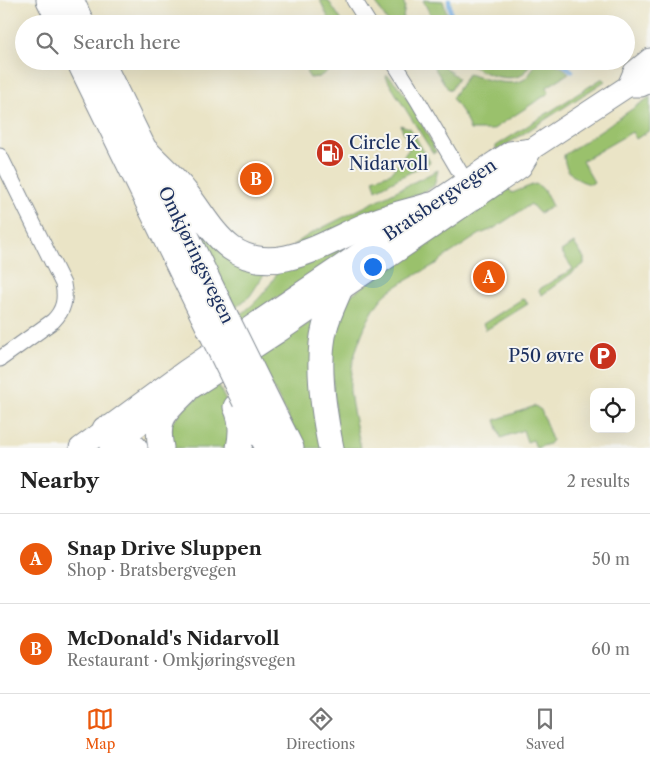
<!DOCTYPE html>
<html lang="en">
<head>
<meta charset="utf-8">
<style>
  body { margin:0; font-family:"Libre Caslon Text",serif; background:#f6f6f6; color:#222 }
  .controls { position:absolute; right:15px; bottom:15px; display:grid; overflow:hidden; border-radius:10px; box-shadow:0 5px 20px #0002 }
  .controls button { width:45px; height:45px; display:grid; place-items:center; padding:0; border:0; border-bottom:1px solid #e0e0e0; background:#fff; color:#222; font:25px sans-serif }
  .you { position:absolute; left:372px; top:266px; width:18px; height:18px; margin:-12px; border:4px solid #fff; border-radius:50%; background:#1a73e8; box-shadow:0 0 0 8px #1a73e833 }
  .badge { display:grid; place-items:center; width:32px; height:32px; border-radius:50%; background:#ea580c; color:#fff; font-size:16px; font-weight:700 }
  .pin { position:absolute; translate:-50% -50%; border:2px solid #fff; box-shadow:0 1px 5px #0006 }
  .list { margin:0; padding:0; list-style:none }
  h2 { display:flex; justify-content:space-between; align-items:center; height:65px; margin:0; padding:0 20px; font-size:21px }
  h2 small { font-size:16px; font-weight:400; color:#767676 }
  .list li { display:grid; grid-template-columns:32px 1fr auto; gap:15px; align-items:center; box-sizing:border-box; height:90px; padding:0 20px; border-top:1px solid #e0e0e0 }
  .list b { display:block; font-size:19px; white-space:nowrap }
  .list p { margin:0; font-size:16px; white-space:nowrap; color:#767676 }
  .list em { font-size:16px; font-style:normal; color:#767676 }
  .icon { flex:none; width:28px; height:28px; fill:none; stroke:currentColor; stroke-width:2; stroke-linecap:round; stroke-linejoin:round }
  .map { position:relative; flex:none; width:650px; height:448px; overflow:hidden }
  .search { position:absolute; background:#fff; box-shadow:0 5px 20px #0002; left:15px; right:15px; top:15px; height:55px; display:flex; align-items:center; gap:12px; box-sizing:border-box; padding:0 18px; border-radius:28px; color:#767676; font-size:19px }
  .sheet { height:245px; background:#fff }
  nav { display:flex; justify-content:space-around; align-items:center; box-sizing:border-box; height:70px; border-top:1px solid #e0e0e0; background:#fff; font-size:14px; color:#767676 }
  nav a { display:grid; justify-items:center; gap:2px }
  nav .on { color:#ea580c }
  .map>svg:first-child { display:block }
</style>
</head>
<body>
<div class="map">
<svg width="650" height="448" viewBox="0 0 650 448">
  <rect width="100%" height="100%" fill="#f6f6f2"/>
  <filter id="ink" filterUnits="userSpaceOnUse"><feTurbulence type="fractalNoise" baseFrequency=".02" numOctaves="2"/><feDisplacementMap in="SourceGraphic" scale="10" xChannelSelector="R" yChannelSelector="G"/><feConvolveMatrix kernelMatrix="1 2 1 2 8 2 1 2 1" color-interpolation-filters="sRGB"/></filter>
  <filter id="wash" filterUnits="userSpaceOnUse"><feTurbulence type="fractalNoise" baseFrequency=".0096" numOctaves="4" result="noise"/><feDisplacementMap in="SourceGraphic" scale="20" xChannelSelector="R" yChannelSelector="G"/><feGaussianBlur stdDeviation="1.12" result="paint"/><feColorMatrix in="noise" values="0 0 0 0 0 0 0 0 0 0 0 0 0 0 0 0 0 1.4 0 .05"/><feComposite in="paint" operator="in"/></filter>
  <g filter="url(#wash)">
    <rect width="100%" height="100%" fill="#eae4c6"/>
    <path fill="#9ac16c" stroke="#5a7865" d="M320 0H328L344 24H331Z
      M374 0H403L405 6 402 24H389Z
      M423 0 443 1 450 24H435Z
      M320 61H343L319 77 310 78 306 72Z
      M430 61H445L444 67 458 78 451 90 448 89Z
      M465 61H492L503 65 530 61 529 66 522 75C504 83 479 72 465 61Z
      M536 61C548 61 560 64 569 73L547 87 549 93 492 130H470L465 117 452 98 468 74C481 78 514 89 526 78 531 74 533 68 536 61Z
      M387 75C406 89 425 130 436 152L433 153 391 86 386 77Z
      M601 79H604L605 81 498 150 496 149V146Z
      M650 97V130L636 139 632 132 582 161 594 182 591 184C576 181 564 172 564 155Z
      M400 125 410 128 430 162 376 190 373 179 391 173 409 149 408 141Z
      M438 170 434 186 429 189 317 239 293 245 310 234Z
      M535 184C545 187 547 197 552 206L546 210 539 213 531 204 493 229 480 234 443 258 438 263C424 271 395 285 385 295 366 314 348 364 350 391 352 410 357 429 361 448H339L329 340 349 296 508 188 512 193Z
      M180 194 267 270 250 296 235 308Z
      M380 230 242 321 239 316C257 302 269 289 279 269Z
      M574 243 584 258V264L542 295 539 291 541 288 573 269 561 251Z
      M522 299 525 300 528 304 486 330 483 324Z
      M317 317 325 448H303L258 357Z
      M218 384 229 408V448H171L172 422 186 406Z
      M535 406 541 410 552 440 549 444 536 448 533 440 527 442 523 430 501 438 495 420Z"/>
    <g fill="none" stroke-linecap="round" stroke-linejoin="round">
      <path stroke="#74afe5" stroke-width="4.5" d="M449 0 451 18 454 24
        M559 61 572 71"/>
    </g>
  </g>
  <g filter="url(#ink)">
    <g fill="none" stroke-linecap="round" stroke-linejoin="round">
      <defs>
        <path id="minor" d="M354 0 369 24
          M393 61 417 99 471 191
          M0 156 63 284C66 299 64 310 53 321L0 359"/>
        <path id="secondary" d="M628 86 634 72 650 59
          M80 448 185 371 496 161 510 152 532 149 628 86H641L650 82
          M110 448 159 409 277 333 521 167 532 149"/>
        <path id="trunk" d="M49 0 61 24
          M71 0 82 24
          M79 61 203 315
          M101 61 219 303
          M146 151C159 165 174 177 185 192 200 210 212 234 231 248 275 280 330 239 372 223 391 215 411 211 431 205
          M262 390 291 448
          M245 401 268 448
          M236 407C242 419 242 434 239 448
          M105 429 124 437 135 448
          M161 448C155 418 165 412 185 392
          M331 448C324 414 316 361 325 327 328 315 334 303 339 291"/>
      </defs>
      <use href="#minor" stroke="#828a92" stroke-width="17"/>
      <use href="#secondary" stroke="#828a92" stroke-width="23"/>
      <use href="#trunk" stroke="#828a92" stroke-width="27"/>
      <use href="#minor" stroke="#fff" stroke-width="15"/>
      <use href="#secondary" stroke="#fff" stroke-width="21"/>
      <use href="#trunk" stroke="#fff" stroke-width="25"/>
      <defs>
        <path id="trunk-bridge" d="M219 303 262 390
          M203 315 245 401"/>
      </defs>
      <use href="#trunk-bridge" stroke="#828a92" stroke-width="27" stroke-linecap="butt"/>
      <use href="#trunk-bridge" stroke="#fff" stroke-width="25"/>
    </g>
  </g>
  <defs>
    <symbol id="fuel-disc" viewBox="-11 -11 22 22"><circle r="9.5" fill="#c8321e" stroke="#f6f6f2"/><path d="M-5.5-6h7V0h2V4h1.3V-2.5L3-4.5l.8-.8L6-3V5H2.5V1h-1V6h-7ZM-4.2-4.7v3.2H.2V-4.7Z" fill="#fff"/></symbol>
    <symbol id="parking-disc" viewBox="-11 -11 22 22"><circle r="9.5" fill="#c8321e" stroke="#f6f6f2"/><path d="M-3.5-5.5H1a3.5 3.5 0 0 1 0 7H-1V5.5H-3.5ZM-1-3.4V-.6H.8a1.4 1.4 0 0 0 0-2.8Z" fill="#fff"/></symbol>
  </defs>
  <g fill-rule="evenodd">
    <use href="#fuel-disc" x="314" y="137" width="32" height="32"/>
    <use href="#parking-disc" x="587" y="340" width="32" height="32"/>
  </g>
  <g text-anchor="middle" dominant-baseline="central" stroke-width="4" stroke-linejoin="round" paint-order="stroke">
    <g font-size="18" fill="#1b2f5e" stroke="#f6f6f2" text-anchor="start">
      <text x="349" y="143">Circle K<tspan x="349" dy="21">Nidarvoll</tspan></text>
      <text x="584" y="356" text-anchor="end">P50 øvre</text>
    </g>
    <g font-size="18" fill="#1b2f5e" stroke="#f6f6f2">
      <text transform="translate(440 200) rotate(-34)">Bratsbergvegen</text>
      <text transform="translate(196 255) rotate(64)">Omkjøringsvegen</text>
    </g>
  </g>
</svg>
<div class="controls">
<button><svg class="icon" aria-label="locate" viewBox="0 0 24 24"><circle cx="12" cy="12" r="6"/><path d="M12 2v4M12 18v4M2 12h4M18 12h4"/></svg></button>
</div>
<div class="you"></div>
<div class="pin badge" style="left:489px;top:277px">A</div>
<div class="pin badge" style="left:256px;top:179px">B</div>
<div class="search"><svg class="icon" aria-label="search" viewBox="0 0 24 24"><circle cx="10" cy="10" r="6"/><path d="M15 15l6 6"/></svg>Search here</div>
</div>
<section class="sheet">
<h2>Nearby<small>2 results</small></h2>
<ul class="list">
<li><span class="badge">A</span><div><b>Snap Drive Sluppen</b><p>Shop · Bratsbergvegen</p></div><em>50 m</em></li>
<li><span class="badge">B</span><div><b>McDonald's Nidarvoll</b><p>Restaurant · Omkjøringsvegen</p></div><em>60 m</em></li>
</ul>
</section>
<nav>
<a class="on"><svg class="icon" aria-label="map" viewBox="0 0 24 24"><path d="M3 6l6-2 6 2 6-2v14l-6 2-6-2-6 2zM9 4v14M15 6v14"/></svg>Map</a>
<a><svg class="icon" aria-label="directions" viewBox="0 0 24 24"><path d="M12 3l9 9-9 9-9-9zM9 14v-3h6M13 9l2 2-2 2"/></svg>Directions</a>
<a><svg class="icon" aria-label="saved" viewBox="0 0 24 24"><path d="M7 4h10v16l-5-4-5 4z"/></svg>Saved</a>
</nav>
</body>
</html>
